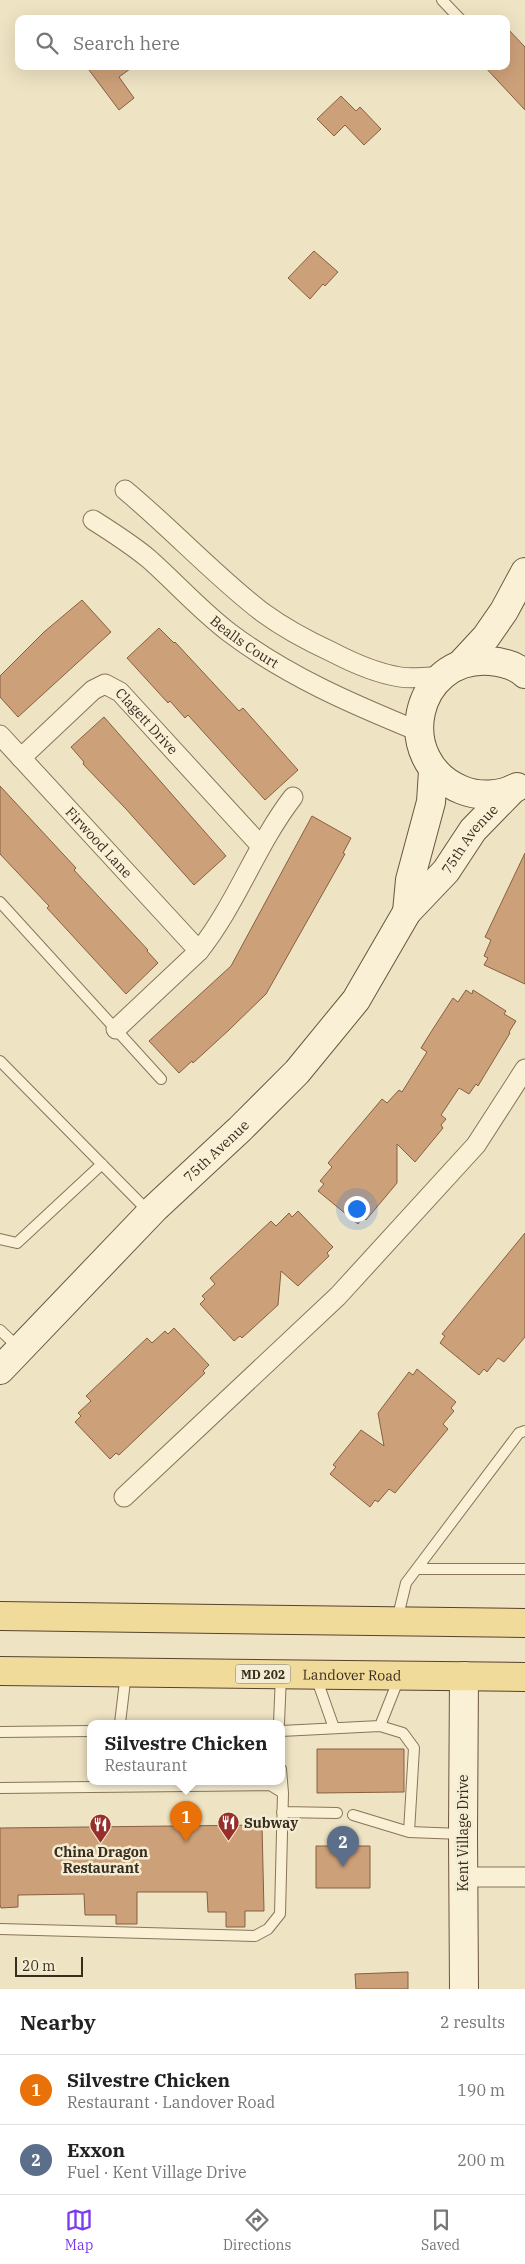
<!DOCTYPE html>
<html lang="en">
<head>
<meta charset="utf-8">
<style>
  body { margin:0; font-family:"IBM Plex Serif",serif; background:#f6f6f6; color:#222 }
  .scale { position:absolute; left:15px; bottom:12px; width:68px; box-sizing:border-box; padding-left:5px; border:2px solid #382c1e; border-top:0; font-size:14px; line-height:18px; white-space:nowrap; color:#382c1e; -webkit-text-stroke:4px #f5edd3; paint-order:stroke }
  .you { position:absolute; left:356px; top:1208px; width:18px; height:18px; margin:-12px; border:4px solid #fff; border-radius:50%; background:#1a73e8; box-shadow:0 0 0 8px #1a73e833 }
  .badge { display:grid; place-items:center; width:32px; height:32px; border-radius:50%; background:#7c3aed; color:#fff; font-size:16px; font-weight:700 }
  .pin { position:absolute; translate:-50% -41px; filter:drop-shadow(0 1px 2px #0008) }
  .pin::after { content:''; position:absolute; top:26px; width:18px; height:15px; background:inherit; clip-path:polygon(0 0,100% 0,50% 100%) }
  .popup { position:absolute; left:87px; top:1720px; width:198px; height:65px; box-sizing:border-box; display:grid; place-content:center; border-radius:10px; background:#fff; filter:drop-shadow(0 1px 4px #0005); font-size:16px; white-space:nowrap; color:#767676 }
  .popup b { font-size:19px; color:#222 }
  .popup::after { content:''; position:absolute; left:50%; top:100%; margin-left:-10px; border:10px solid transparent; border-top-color:#fff }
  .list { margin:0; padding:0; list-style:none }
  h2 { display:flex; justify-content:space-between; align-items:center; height:65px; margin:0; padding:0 20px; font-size:21px }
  h2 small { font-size:16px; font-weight:400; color:#767676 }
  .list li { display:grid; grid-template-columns:32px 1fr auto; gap:15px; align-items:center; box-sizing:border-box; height:70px; padding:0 20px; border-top:1px solid #e0e0e0 }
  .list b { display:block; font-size:19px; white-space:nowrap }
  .list p { margin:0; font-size:16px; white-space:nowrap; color:#767676 }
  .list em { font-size:16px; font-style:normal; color:#767676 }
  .icon { flex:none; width:28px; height:28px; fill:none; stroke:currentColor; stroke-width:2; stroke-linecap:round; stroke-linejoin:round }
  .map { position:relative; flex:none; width:525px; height:1989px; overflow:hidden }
  .search { position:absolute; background:#fff; box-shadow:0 5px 20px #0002; left:15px; right:15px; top:15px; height:55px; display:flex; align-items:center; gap:12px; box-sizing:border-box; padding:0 18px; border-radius:10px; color:#767676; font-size:19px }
  .sheet { height:205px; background:#fff }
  nav { display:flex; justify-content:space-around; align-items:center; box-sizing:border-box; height:70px; border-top:1px solid #e0e0e0; background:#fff; font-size:14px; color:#767676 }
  nav a { display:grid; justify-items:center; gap:2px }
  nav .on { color:#7c3aed }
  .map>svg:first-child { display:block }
</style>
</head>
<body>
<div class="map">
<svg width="525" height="1989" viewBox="0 0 525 1989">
  <rect width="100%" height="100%" fill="#eee3c3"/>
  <path fill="#cca079" stroke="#876040" d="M506 27 525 47V110L484 66H506Z
    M86 66H134L119 77 134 98 119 110Z
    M341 96 356 111 360 107 381 129 364 145 345 125 334 136 317 119Z
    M314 251 338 272 325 286 323 284 310 299 288 278Z
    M82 600 111 632 18 717 0 697V676L44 632Z
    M159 628 174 643 175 642 239 711 243 708 298 770 265 800 188 715 185 718 170 701 168 703 127 658Z
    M104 717 226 856 194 885 126 809 83 764 84 762 71 747Z
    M0 786 76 868 74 870 148 950 147 951 158 963 126 994 47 908 49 906 0 854Z
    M312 816 351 838 343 853 345 854 266 994 229 1030 193 1063 192 1061 179 1073 149 1041 231 966Z
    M525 853V984L484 965 488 958 484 956 491 940 485 937Z
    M466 990 472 994 473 990 506 1011 504 1014 516 1021 509 1032 510 1033 478 1086 476 1084 469 1094 459 1088 441 1115 446 1119 441 1125 443 1128 415 1162 397 1144V1183L366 1220 363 1217 358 1224 318 1191 324 1184 320 1181 332 1167 328 1163 382 1099 387 1103 399 1090 402 1092 427 1052 421 1048 431 1032 453 998 458 1002Z
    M298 1211 333 1247 327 1253 329 1256 298 1286 281 1271 278 1305 242 1338 240 1336 234 1341 200 1304 205 1299 202 1296 215 1284 210 1278 271 1221 276 1226 289 1213 292 1217Z
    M525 1233V1337L504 1362 498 1358 487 1372 484 1369 479 1375 440 1343 445 1336 442 1334Z
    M174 1328 209 1365 203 1371 205 1373 119 1455 116 1453 110 1459 75 1422 81 1416 78 1413 91 1401 86 1396 147 1338 152 1343 165 1331 168 1334Z
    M417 1369 456 1402 451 1408 454 1411 443 1424 448 1429 395 1493 389 1489 378 1502 375 1500 370 1507 330 1474 336 1467 333 1465 361 1430 384 1446 378 1413 409 1372 413 1375Z
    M317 1749H404V1792L317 1793Z
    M262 1825 264 1911H245V1927H226V1912H208L207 1892H137V1924H116V1915H85L84 1894 18 1895V1907L1 1908 0 1905V1828Z
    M316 1846H370V1888H316Z
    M408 1972V1989H356L355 1974Z"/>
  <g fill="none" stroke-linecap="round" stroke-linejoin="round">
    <defs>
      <path id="lane" d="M442 0 460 19
        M0 902 161 1079
        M0 1061 149 1212
        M0 1239 17 1243 102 1164
        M0 1330 19 1348
        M417 1569H525
        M397 1620 406 1583 519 1433 525 1431
        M316 1677 334 1728
        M120 1723 126 1673
        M279 1723 281 1675
        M380 1726 399 1678
        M281 1731 380 1726 403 1733 414 1748 409 1832
        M0 1732 91 1731
        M0 1788 270 1785 283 1793
        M282 1812 337 1813
        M353 1815 409 1832 462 1834
        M0 1929 255 1936 268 1929 280 1914 283 1793 281 1769"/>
      <g id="street">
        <path d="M125 490C172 529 214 575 262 612 284 628 308 641 332 652 353 663 375 673 400 677 413 679 428 677 442 676"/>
        <path id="s1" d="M93 520C112 532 131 544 149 559 176 583 201 611 230 633 287 676 352 704 418 731"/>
        <path id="s2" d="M0 735 199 951"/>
        <path id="s3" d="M21 758 93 690 105 684 120 692 261 846"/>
        <path d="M116 1029 199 951C237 903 256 845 293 797"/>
        <path d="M124 1497 338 1296 476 1145 525 1069"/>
        <path d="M463 1877H525"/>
      </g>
      <g id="secondary">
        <path d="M461 664 486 637 504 611 525 572"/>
        <path d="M517 787C501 796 479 797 462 790 391 761 414 655 490 661 502 662 515 665 525 674"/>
        <path d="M407 912 410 880 431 802 433 771"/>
        <path id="s4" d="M0 1370 155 1208 240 1129 297 1072 356 1000 407 912 446 871 473 830 513 789"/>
        <path d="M464 1676 463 1834 464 1989"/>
      </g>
      <g id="primary">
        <path d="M0 1616 525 1623"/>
        <path id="s5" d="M0 1671 525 1677"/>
      </g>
    </defs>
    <use href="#lane" stroke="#88755a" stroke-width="12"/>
    <use href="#street" stroke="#88755a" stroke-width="21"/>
    <use href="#secondary" stroke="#6a563d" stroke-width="30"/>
    <use href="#primary" stroke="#56432e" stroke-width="30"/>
    <use href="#lane" stroke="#f9f0d6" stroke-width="10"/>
    <use href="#street" stroke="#f9f0d6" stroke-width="19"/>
    <use href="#secondary" stroke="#f9f0d6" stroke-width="28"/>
    <use href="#primary" stroke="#f1db9b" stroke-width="28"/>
  </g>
  <defs>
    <symbol id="restaurant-pin" viewBox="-11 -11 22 30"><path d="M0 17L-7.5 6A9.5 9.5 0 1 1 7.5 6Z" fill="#972e2a" stroke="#f5edd3"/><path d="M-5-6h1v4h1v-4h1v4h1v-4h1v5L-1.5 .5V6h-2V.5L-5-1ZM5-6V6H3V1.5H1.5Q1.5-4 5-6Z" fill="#fff"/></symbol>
  </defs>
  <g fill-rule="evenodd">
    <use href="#restaurant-pin" x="216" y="1810" width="25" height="34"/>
    <use href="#restaurant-pin" x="88" y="1812" width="25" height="34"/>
  </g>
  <g text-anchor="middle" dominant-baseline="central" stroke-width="5" stroke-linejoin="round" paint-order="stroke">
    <rect fill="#f5edd3" stroke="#716654" stroke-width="1" x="235.5" y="1664.5" width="55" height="19" rx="4"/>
    <g font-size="12" font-weight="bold" fill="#382c1e">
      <text x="263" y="1674">MD 202</text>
    </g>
    <g font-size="14" fill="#382c1e" stroke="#f5edd3">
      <text stroke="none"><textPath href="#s1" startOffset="195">Bealls Court</textPath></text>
      <text stroke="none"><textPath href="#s3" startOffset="169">Clagett Drive</textPath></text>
      <text stroke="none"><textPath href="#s4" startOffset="712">75th Avenue</textPath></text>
      <text stroke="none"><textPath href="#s2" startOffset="146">Firwood Lane</textPath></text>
      <text stroke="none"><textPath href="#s4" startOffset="308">75th Avenue</textPath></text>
      <text stroke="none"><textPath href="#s5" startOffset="352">Landover Road</textPath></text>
      <text transform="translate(463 1833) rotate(-90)">Kent Village Drive</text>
    </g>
    <g font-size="14" font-weight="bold" fill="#382c1e" stroke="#f5edd3" text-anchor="start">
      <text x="244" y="1823">Subway</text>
      <text x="101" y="1852" text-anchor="middle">China Dragon<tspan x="101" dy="16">Restaurant</tspan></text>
    </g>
  </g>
</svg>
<div class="scale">20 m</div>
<div class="you"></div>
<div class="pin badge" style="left:186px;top:1842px;background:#e8710a">1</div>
<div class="popup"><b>Silvestre Chicken</b>Restaurant</div>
<div class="pin badge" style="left:343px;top:1867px;background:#5c6f8a">2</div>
<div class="search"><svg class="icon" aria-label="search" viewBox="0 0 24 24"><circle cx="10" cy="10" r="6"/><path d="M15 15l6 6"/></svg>Search here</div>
</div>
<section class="sheet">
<h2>Nearby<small>2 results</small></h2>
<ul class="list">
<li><span class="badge" style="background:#e8710a">1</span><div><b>Silvestre Chicken</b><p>Restaurant · Landover Road</p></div><em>190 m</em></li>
<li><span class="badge" style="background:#5c6f8a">2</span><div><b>Exxon</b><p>Fuel · Kent Village Drive</p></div><em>200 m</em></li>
</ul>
</section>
<nav>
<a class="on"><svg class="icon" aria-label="map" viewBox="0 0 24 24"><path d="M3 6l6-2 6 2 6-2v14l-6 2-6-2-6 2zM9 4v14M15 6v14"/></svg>Map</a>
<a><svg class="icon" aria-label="directions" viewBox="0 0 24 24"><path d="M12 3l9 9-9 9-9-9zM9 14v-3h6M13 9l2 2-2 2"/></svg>Directions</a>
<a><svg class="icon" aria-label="saved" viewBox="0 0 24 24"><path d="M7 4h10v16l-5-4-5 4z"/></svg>Saved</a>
</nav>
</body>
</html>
